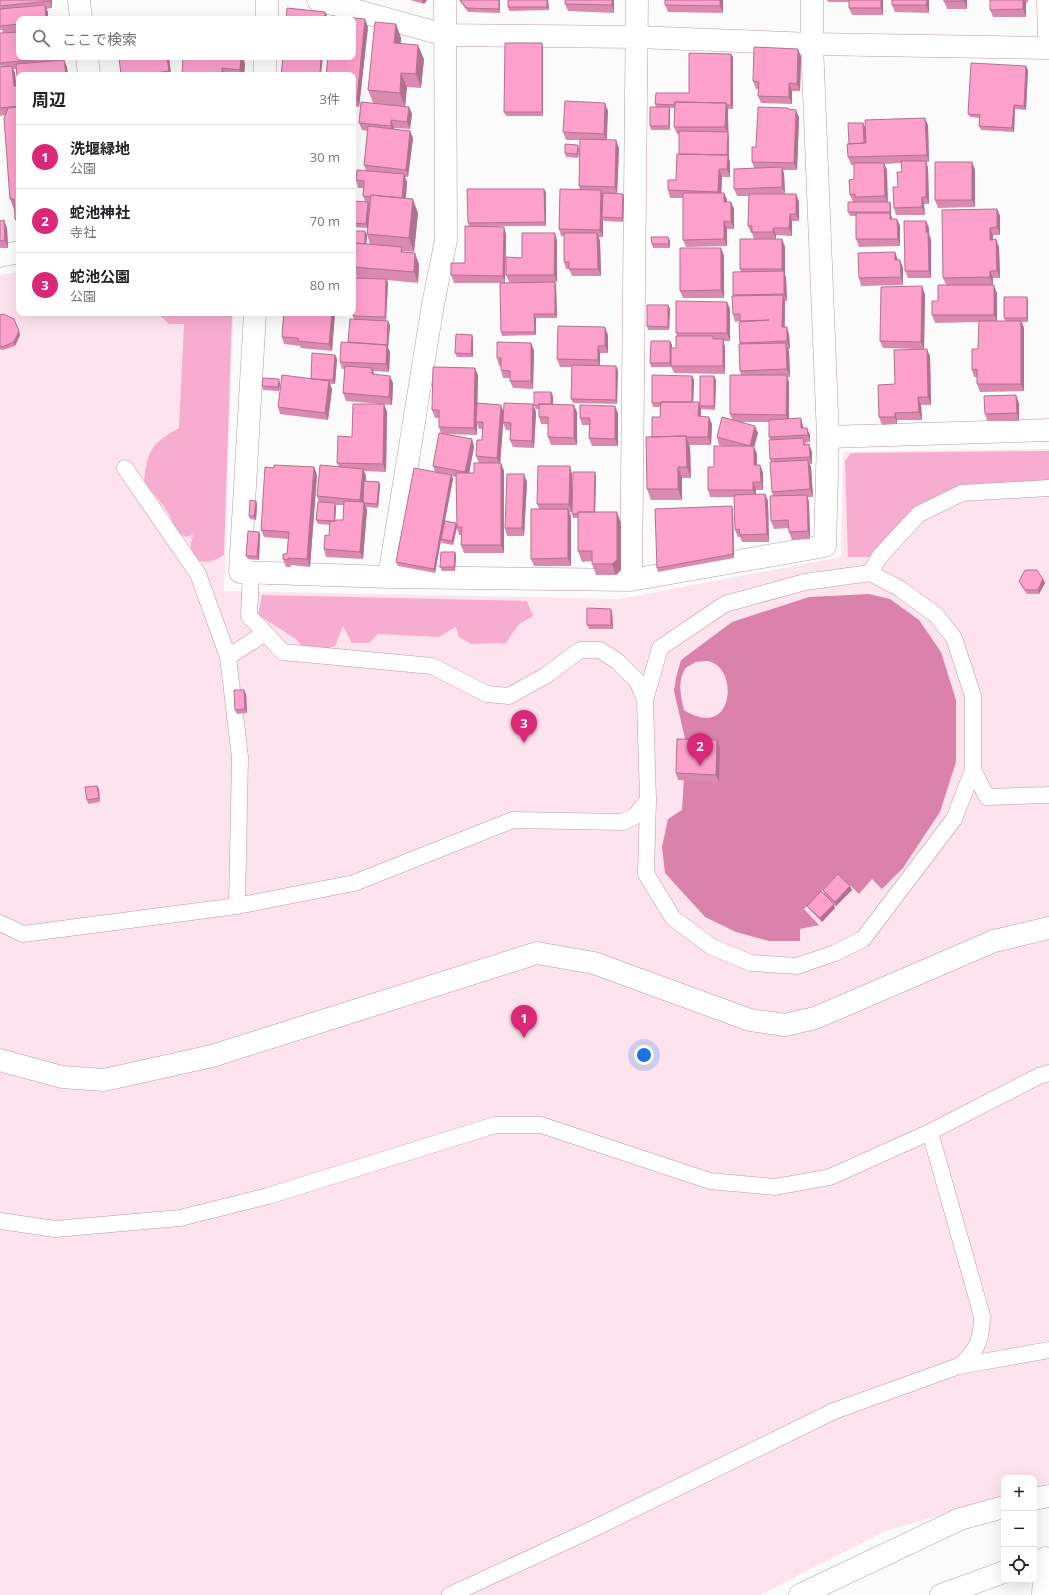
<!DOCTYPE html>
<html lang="ja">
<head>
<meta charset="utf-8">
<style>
  body { margin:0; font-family:"Open Sans","Noto Sans JP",sans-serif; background:#f6f6f6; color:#202124 }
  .controls { position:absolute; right:12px; bottom:12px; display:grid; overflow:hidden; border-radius:8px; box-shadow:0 4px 16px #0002 }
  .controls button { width:36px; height:36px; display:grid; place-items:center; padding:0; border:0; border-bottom:1px solid #e0e0e0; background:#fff; color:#202124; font:20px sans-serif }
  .you { position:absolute; left:644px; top:1055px; width:14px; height:14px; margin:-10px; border:3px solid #fff; border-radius:50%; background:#1a73e8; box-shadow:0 0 0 6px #1a73e833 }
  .badge { display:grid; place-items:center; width:26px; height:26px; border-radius:50%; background:#db2777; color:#fff; font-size:13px; font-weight:700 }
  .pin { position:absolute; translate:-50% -33px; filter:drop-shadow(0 1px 2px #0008) }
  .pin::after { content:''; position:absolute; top:21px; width:14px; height:12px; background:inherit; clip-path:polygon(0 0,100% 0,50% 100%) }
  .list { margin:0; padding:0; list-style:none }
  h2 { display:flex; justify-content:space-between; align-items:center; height:52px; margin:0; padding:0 16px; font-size:17px }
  h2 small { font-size:13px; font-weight:400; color:#757577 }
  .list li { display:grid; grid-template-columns:26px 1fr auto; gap:12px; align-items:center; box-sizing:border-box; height:64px; padding:0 16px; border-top:1px solid #e0e0e0 }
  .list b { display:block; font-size:15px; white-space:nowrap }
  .list p { margin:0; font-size:13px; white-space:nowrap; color:#757577 }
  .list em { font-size:13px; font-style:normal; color:#757577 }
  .icon { flex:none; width:22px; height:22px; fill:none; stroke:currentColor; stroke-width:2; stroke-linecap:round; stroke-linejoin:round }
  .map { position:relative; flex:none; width:1049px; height:1595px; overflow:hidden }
  .search { position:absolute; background:#fff; box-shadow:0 4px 16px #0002; left:16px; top:16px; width:340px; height:44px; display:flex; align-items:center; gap:10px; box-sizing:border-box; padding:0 14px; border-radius:8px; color:#757577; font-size:15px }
  .panel { position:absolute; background:#fff; box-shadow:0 4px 16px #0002; left:16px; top:72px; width:340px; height:244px; border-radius:8px }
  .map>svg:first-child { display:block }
</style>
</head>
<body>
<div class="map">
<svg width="1049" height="1595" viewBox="0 0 1049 1595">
  <rect width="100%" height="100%" fill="#fbfbfb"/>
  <path fill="#fde3ee" d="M19 272V313H233L224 591 619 599 841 557 843 452 1049 449V1484L1034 1487V1478H1004V1496L883 1532 760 1595H0V275Z"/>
  <path fill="#f7adcf" d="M157 313H232L224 555C213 563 193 567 191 548 190 544 192 539 193 535L186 537 176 532C171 512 157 497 144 483 147 450 151 444 179 428L184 324H169Z
    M1049 451V482L964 487 871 557H848L845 461 851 453Z
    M262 595 527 601 533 616 518 625 506 643 471 644 459 637 456 627 439 637 378 634 369 643H352L343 626 335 646 326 649 302 647 296 639 258 615Z"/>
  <path fill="#db82ac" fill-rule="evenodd" d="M869 594 890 599 919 620 941 652 956 700V762L940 812 903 868 882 889 872 879 859 894 838 874 804 909 819 925 800 929V941H769L736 932 705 917 665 873 662 847 668 819 682 810 686 743 674 691 676 678 681 660 732 622 809 597ZM696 662C700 662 707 660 711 662 739 671 733 741 684 710 681 698 677 681 685 669 687 666 693 664 696 662Z"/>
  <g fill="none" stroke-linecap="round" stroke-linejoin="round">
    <defs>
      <path id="service" d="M125 468 198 574 228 657 240 757 237 906
        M870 573 880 556 919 514 962 493 1049 488
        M228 657 265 633
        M645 700 660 648 725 604 805 582 870 573 899 588 936 615 954 638 973 696V770L954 819 863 939 835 953 797 966 751 963 712 947 673 918 646 874 648 800
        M973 770 987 797 1049 795
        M0 923 23 934 237 906 354 883 513 820 623 822 635 816 648 800 645 700 637 681 617 661 600 650H580L545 676 509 696 487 694 432 666 283 652 249 616 251 573
        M930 1132 982 1316C982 1338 977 1352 959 1366
        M0 1221 55 1229 180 1218 268 1196 495 1125H541L710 1181 775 1187 830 1177 930 1132 1039 1076 1049 1073
        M450 1595 595 1528 834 1411 959 1366 1049 1350"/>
      <path id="minor" d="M79 0 81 19
        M318 0 445 35 637 37 812 44 1049 48
        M1048 0 1049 43
        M267 19V0
        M87 57 89 75
        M265 75V57
        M0 256 19 252
        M255 313 240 572 389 577 631 580 825 546 828 437 812 44V0
        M828 437 1049 430
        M389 577 433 304 446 240 445 0
        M631 580 637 0
        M0 1060 62 1077 104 1080 212 1056 537 953 594 963 750 1020 785 1025 815 1018 994 941 1049 928
        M1034 1499 1049 1496
        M800 1595 960 1519 1004 1507
        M941 1595 1004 1572
        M1043 1595 1045 1558"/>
    </defs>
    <use href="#service" stroke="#b89ba7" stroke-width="17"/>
    <use href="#minor" stroke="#b89ba7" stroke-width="23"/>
    <use href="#service" stroke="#fff" stroke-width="16"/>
    <use href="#minor" stroke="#fff" stroke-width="22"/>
  </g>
  <path fill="#da8aaf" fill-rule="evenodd" d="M0 0H52V8L46 9 48 12 19 19V57H53V61L67 67 68 75H19V229L15 219V212L10 199 5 115 0 116V67H1L0 65V33H3L2 30H0ZM13 69H16L18 86H16L15 73Z
    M410 0H427L424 4Z
    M459 0H500V13L468 12Z
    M548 0 549 10 509 11 508 7Z
    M565 0H614V13L568 11 565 4Z
    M723 0V13L668 12 665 5Z
    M827 0H883V15H852L849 8V2H828Z
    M929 0V13L895 12 892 5Z
    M944 0H967V9H947Z
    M990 0H1028V2L1026 3V17H993L990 10Z
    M396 24 401 38V43L424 59 421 88 407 87 405 107H409L412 114 410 129 394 128V129L410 131 413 138 408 177H405L407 182 406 198 418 213 414 252 403 251 419 264 418 283 387 280 388 282 386 321 368 320 388 321 390 325 388 348 390 352 389 372 373 371 374 374 393 383 392 405 346 401 343 393 345 369H342L340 362 348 342 354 319 353 316 354 304H353V278L357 277 353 267 355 249H353V231L367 235 366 244 370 245 367 234V228L353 227V208L365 201 363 196V188H358L356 180 366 171 364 165 368 131 362 130 359 123 373 103 368 90Z
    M368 27 359 107 353 106V75Z
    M543 47V116H506L504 112Z
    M731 54 733 57V109H728V134L729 136V158L730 163V177H722L721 193H724L727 200V202H731L734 209V229H727V246L686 247 683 240V198H670L668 190 676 180 679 154V134H677L674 127 675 108H670V130H651L650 126 656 107 655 104 689 93Z
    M801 56 800 91H792V104L761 103 758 96V89H756L753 81Z
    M119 57H169L171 75H121Z
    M245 64 244 75H182Z
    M1026 66 1028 70 1026 110 1015 109 1014 132 981 130 979 126 980 118 970 117 968 114Z
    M788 108 789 109 799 117 797 170H783L784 174 785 194H796L799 202V221H792V236L776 235V239H782L785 247V275L786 278 787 301H785V327L789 334 790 349H788L789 351 790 377H787L789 383V419L803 426V428L810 435V442L805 443 806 444H809L812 452V464H810L811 467 813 497H807L809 502 810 539 792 540 789 532V528L774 529 771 521 773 496 772 492 771 462 770 459V440L769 437V422H741L758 433 754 447 757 454V465H760L763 473V490H756V494H765L768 501 769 542H742L740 537H738L735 530 734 497H710L708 490 714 467 724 446 719 445 717 437 732 419 730 414 741 375 740 371V321L735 322 733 314 734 296 733 295 741 272 740 269 754 239 752 233H751L748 226 749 196H737L734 189 754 168 752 162 756 147Z
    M608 111 607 140 619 148 617 194H623L624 198 623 222 604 221 603 219V237H599L600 241 601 276H572L569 269H566L564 262V236H561L559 229 580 190 579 186 580 140H566L563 132Z
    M863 123 865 127 928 125 929 162H926L928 168 929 204H924L925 215H896L894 208 898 187 902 172 901 163 884 164 887 170V202H890L891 206V215L892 219H897L900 226V246L859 247 856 239V216H850L848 212 853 202 850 195 854 179V165H851L848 157 849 144Z
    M579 149 578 158 566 157 565 153Z
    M972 162 975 170V207L938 208 935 200Z
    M546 192V226H496L504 227 506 234 505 283 524 282H509L506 275 522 258 555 233 557 241V282H555L556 285 557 318H536V335L502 336 501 332 500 283H454L451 275 465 263 469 226 468 223Z
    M997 209 1000 216V235H993V239H996L999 247 1000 278H993V285H951L997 293V321H1005L1004 318 1027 297 1028 301V322H1022L1024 328V391L980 392 977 384V377H974L972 370 978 349 979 322 935 323 932 315 946 285 943 278Z
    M0 218V221L7 228 8 248H0Z
    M926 221 929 228V234L931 240V278H908L905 271Z
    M668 237 670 241V248H653L652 244Z
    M721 248 724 256V298H683L680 291Z
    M898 260H900L903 268V285L861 286 859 278Z
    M925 294 924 349 930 356 931 405H921L922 420H897V424L882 425 879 417 895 384 917 349 883 348 880 341Z
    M727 302 730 309V341H723L725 347V374L674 373 671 366V367H651L650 363 670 341 672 345V348H676L677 336 676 333Z
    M668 305 670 309 669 330H648L647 326Z
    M267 313H335L332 351 301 348 300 346 284 344 282 337 283 316 268 314Z
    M0 315 14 319 20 335 15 346 3 350 0 349Z
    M608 335V353H600V366L618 370 617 404 573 403 571 399 572 367H560L557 359Z
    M473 338V357H457L455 353Z
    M534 350 533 389 513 388 510 381V378H503L501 370V366H499L497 358Z
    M335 355 337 359 335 384H330L332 389 328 420 280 414 278 407 311 379Z
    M478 375 477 403 504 411 533 404 536 412 534 448 513 447 510 440V430H506L503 423 500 463 504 471V553H464L461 545 462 535H459L457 528 453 545 442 543 441 540 435 573 398 566 396 562 435 472 433 466 441 434 439 427V418H435L432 410ZM477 424 479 429H483L482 440 476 456 479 463 474 473H469L474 447 472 439 445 434 477 435ZM452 476 456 477 457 525 456 523 445 521 453 479Z
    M692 376 694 380 693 402H699L701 409V417L712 424 711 445H689L690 447 691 478H682V500H651L647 489 652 437 660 417 661 407H653L652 403Z
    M716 380 715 410 701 409 700 406Z
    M280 383 279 391 263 390 262 386Z
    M551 392 553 396V404L577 412V445H551L548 437V424H541L539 417V409H536L534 405Z
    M1019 403V421H987L985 414Z
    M384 404 387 412 386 472 364 471 366 476V481L379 482 380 486 378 508 366 507 367 510 363 559 326 557 324 549 329 536 330 525 318 524 316 520 319 502 317 496 339 467 337 463 352 437ZM335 505H344L343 520 335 521 336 507Z
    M618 413V446H592L589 438V425H582L580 418Z
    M314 467 317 475 310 567 291 565V567H286L283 559 287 554 288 539 264 537 261 530 274 468Z
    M572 474V512H569L571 516V566H534L531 559 539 509 537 504Z
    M596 476 595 512 621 523V570L616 575H596L592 564V561L582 562 578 551V518H573L572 514Z
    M527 482 524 536H507L505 528Z
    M256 501 257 505 256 520 250 519 249 516Z
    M733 510 734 558 658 572 657 568Z
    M259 532 260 535 259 560 248 559 246 556Z
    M455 552 456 556 455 571H442L440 567Z
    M1043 579 1045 583 1039 594H1027L1021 585 1019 581Z
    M612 612 613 629H589L587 625Z
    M244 690 246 694 247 713 237 714 235 710Z
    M717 740 720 748 719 782 678 780 676 773Z
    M97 786 99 789 100 802 88 804 87 800Z
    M850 886 852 890 836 906 824 894 823 890Z
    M807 906 835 908 822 922 809 909Z"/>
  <path fill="#b1718f" d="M50 0H52V8L50 1Z
    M422 0H427L424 4Z
    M499 0H500V13L499 9Z
    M547 0H548L549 10 547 7Z
    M612 0H614V13L612 5Z
    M720 0H723V13L720 6Z
    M881 0H883V15L881 8Z
    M927 0H929V13L926 5Z
    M964 0H967V9L964 1Z
    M1023 0H1025L1026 3V17L1023 9Z
    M45 5 48 12V19H46Z
    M325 12 327 15 326 19H325Z
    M365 19 368 27 359 107 357 99Z
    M396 24 401 38 399 57 394 43Z
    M542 43 543 47V116L542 112Z
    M418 45 424 59 421 88 416 74Z
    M798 49 801 56 800 91 797 84Z
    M731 54 733 57V109L731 105Z
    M51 57H53L54 65Z
    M167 57H169L171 75H170L169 71Z
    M241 57H243L245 64 244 75H242L240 70Z
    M321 57H323L321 75H320Z
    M64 60 67 67 68 75H66Z
    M12 66 15 73 17 94 14 86Z
    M1026 66 1028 70 1026 110 1024 106Z
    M222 68 225 75H222Z
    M401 73 407 87 405 107 400 93Z
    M789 83 792 91V104L789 97Z
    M605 103 608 111 606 141 604 134Z
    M726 103 728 110 729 158 730 163V177L727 169 728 133 725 127Z
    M1014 105 1015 109 1014 132 1012 128Z
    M409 107 412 114 410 129 407 122Z
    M669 107 670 111V130L669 126Z
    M796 110 799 117 797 170 794 163Z
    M925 118 928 125 929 162 927 155Z
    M391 120 394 128 393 134 391 126Z
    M863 123 865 127 866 150 864 146Z
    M410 131 413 138 408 177 406 170Z
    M616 140 619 148 617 194 615 187Z
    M578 145 579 149 578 158 577 154Z
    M926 161 928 168 929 204 926 197Z
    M972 162 975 170V207L972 200Z
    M884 163 887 170 888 204 885 196Z
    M782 167 784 174 785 194 782 187Z
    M719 169 722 177 721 199 718 192Z
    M404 174 407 182 405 207 402 200Z
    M544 189 546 192V226L545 222Z
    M601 190 604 198 602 217 603 219V237L600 230Z
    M724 193 727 200V209L724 202Z
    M623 194 624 198 623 222 622 218Z
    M796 194 799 202V221L796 214Z
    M922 197 924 204 925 215 922 207Z
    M413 199 418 213 414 252 409 238Z
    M368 202 369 205 368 228 366 224Z
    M731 202 734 209V229L731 222Z
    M890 202 891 206V215L893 220 890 219Z
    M997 209 1000 216V235L997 227Z
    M790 214 792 221V236L789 228Z
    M897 219 900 226V246L898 239Z
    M4 220 7 228 8 248 5 240Z
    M724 221 727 229V246L724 239Z
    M926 221 929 228V234L931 240V278L929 271Z
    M504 227 506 234 505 283 503 276Z
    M773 228 776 235V239L773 232Z
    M990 228 993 235V247L990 240Z
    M365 231 367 235 366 249 365 245Z
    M555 233 557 241V282L554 275Z
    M597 233 600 241 601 276 598 269Z
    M668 237 670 241V248L669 244Z
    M782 239 785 247V275L786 278 787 301 784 294V273L782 269Z
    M996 239 999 247 1000 278 997 271Z
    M721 248 724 256V298L721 290Z
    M895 252 898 260V268L895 260Z
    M415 253 419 264 418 283 414 272Z
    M900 260 903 268V285L901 277Z
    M990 271 993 278V285L990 277Z
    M386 279 388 282 386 321 385 317Z
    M555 282 556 285 557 318 555 314Z
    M994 285 997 293V322L994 315Z
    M922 286 925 294 924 350 921 342Z
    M783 295 785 302 784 334 782 327Z
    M1027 297 1028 301V322L1027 318Z
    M727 302 730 309V341L727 333Z
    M668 305 670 309 669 330 668 327Z
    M332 313H335L332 351 329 344Z
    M534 314 536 318V335L535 332Z
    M388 321 390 325 388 348 390 352 389 372 386 364V345Z
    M1021 321 1024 328V391L1021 384Z
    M605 327 608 335V353L605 346Z
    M787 327 789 334 790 349 787 341Z
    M19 331 20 335 15 346 14 342Z
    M472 335 473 338V357L471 354Z
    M723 339 725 347V374L723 366Z
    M670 341 672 345 671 367 670 363Z
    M531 343 534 350 533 389 531 381Z
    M786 343 789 351 790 377 787 369Z
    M598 346 600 353V367L598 360Z
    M927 349 930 356 931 405 928 397Z
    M335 355 337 359 335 384 333 380Z
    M616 366 618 370 617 404 616 400Z
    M372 368 375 376 372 374Z
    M475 368 478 375 477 422H476L477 424V435L474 428Z
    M787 375 789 383V422L786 415Z
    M390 376 393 383 392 405 389 397Z
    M692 376 694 380 693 407 692 404Z
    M714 376 716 380 715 410 714 406Z
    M279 379 280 383 279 391 278 387Z
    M329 381 332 389 328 420 325 413Z
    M551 392 553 396V409L551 405Z
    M1016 395 1019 403V421L1017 413Z
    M918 397 921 405 922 420 919 412Z
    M699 402 701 409V424L698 416Z
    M384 404 387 412 386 472 383 464Z
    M533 404 536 412 534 448 532 441Z
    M501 405 504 413 500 465 497 458Z
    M574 405 577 412V445L574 438Z
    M615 406 618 413V446L615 439Z
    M895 413 897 420V424L895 417Z
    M709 417 712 424 711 445 708 437Z
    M801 418 803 426 804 435 801 428Z
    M755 426 758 433 754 447 757 454V472L754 465 750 446Z
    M807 428 810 435V442L808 435Z
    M686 436 690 447 691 478 687 467Z
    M472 439 474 447 468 479 465 472Z
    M809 444 812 452V464L810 457Z
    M808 460 811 467 813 497 810 489Z
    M501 463 504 471V553L501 545Z
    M760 465 763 473V490L761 482Z
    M570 466 572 474V512L569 504Z
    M314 467 317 475 310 567 307 559Z
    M678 467 682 478V500L678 489Z
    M363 469 366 476 363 507 360 500Z
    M595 472 596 476 595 518 594 515Z
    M524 474 527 482 524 536 522 528Z
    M451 475 453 479 441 539V540L435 573 434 569Z
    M379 482 380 486 378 508 377 504Z
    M753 482 756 490V498L753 490Z
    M765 494 768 501 769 542 767 534Z
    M807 495 809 502 810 539 808 531Z
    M256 501 257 505 256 520 254 516Z
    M364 502 367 510 363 559 360 552Z
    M335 503 336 507 335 525 334 521Z
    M732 506 733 510 734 558 733 554Z
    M568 509 571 516V566L568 558Z
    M617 512 621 523V570L616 575 612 564Z
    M456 523 457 526 453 545 452 541Z
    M259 532 260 535 259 560 257 556Z
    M455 552 456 556 455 571 454 567Z
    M1043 579 1045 583 1039 594 1038 590Z
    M611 609 612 612 613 629 611 625Z
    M244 690 246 694 247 713 245 709Z
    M717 740 720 748 719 782 716 775Z
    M97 786 99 789 100 802 99 798Z
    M850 886 852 890 836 906 835 902Z
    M834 904 835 908 822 922 820 918Z"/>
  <path fill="#fda1cc" stroke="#b1718f" d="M0 0H50V1L0 6Z
    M460 0H499V9L467 8Z
    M508 0H547V7H508Z
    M565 0H612V5L565 4Z
    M665 0H720V6L665 5Z
    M849 0H881V8H849Z
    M892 0H927L926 5H892Z
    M944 0H964V1L944 2Z
    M990 0H1023V9L990 10Z
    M45 5 46 19H19V24L0 26V9Z
    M287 8 325 12V19H286Z
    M332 16 365 19 357 99H353V75H326L328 57H353V19H332Z
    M375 22 396 24 394 43 418 45 416 74 401 73 400 93 368 90Z
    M19 32V57H51V58L0 63V33Z
    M505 43H542V112H504Z
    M754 47 798 49 797 84 789 83V97L758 96 759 82 753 81Z
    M689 53 731 54V105H727L726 103 675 102V105L655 104 656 93H689Z
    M119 57H167L169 71 141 75H121Z
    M183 57H241L240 70 222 68V75H182Z
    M283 57H321L320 75H281Z
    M64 60 66 75H19V106L0 108V67L12 66 14 86H18L16 64Z
    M971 63 1026 66 1024 106 1014 105 1012 128 979 126 980 115 968 114Z
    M565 101 605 103 604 134 563 132Z
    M361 102 409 107 407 122 391 120V126L359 123Z
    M675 102 726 103 725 127H674Z
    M19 107V221L15 219 14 199H10L4 118 8 108Z
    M650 107H669V126H650Z
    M758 107 788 108V109L796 110 794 163 752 162V147H756Z
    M925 118 927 155 848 157 847 144 866 143 865 120Z
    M848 123H863L864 143 849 144Z
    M368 126 410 131 406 170 364 165Z
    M679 131 728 132 727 155 679 154Z
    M580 139 616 140 615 187 579 186Z
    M565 144 578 145 577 154 565 153Z
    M677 154 728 155 727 169H719L718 192 668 190V180H676Z
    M901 161H926V197H922V207L894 208 893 187H898L897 172H902Z
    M935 162H972V200H935Z
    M854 163H884L885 196 855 197V194L850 195 849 180 854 179Z
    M782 167V187L734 189V169Z
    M357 170 404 174 402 198 371 195 370 197 363 196 364 181 356 180Z
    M467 189H544L545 222 468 223Z
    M560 189 601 190 600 230 559 229Z
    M603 193 623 194 622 218 602 217Z
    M683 193H724V202H731V222L724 221V239L683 240Z
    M749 194H796V214H790L789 228H773V232H752V226H748Z
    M371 195 413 199 409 238 367 234Z
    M353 201 368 202 366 224 353 223Z
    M848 202H890V212H848Z
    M997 209V227L990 228V240L996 239 997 271H990V277L943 278 942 210Z
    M856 213H890V219H897L898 239H856Z
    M4 220 5 240 0 241V221Z
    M904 221H926V232H928L929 271H905Z
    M465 226 504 227 503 276 451 275V263H465Z
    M353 231H365V244L355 243V245H353Z
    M522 233H555L554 275H506V257L522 258Z
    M564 233H597L598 269H569V262H564Z
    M651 237H668L669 244H652Z
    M740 239H782V269H740Z
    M355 243 402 247 401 252 415 253 414 272 353 267Z
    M680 248H721V290L680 291Z
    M895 252V260H900L901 277 859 278 858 253Z
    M784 271V294L733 295V272Z
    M353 278 386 279 385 317 353 316 354 301H353Z
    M555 282V314H534L535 332H501L500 283Z
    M938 285H994V315H932V301H938Z
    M922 286 921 342 880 341 881 287Z
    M783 295 782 327H787V341L740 343 739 322 769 320 740 321V314H733L732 296Z
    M1004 297H1027V318H1004Z
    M676 301 727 302V333H676Z
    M647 305H668V327L647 326Z
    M284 313H332L329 344 298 341V338L282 337Z
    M3 314 14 319 19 331 14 342 2 347 0 346V315Z
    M350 319 388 321 387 345 348 342Z
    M979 321H1021V384H977V369L972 370V349H978Z
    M558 326 605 327V346H598V360L557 359Z
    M456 334 472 335 471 354 455 353Z
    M676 336H713V339H723V366H671V348H676Z
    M651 341H670V363H650Z
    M341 342 387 345 386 364 340 362Z
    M497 342 531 343V381H510V371L501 370V358H497Z
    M786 343 787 369 740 371 739 344Z
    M927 349 928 397H918L919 412 895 413V417H879L878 385 895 384 894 350Z
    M312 353 335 355 333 380 311 379Z
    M572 365 616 366V400L571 399Z
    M345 366 372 368V374L390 376 389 397 343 393Z
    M433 367 475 368 474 428 439 427V410H432Z
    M282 375 329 381 325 413 278 407Z
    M652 375 692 376V402H661V403H652Z
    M730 375H787L786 415 730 414Z
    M700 376H714V406H700Z
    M263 378 279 379 278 387 262 386Z
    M534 392H551V404H539V405H534Z
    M1016 395 1017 413 985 414 984 396Z
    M661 402H699L698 416 709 417 708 437H686V436L652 437V417H660Z
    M477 403 501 405 497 458 476 456 477 440H482L483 422H476Z
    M504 403 533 404 532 441 510 440 511 423 503 422Z
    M353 404H384L383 464 337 463 338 436 352 437Z
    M539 404 574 405V438L548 437V417H539Z
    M580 405 615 406V439L589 438 590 418H580Z
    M722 417 755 426 750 446 717 437Z
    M801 418V428H807L808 435 769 437V420Z
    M439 433 472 439 465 472 433 466Z
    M686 436 687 467H678V489H647L646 437Z
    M803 438 804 445 809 444 810 457 770 459 769 440Z
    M714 446H754V465H760L761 482H753V490H708V467H714Z
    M808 460 810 489 772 492 770 462Z
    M474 463H501V545H461L462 527H457L456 473H474Z
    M274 465 314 467 307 559 288 558V560L283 559V554H287L289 532 261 530 265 467 274 468Z
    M320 465 363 469 360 500 317 496Z
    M538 466H570L569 504H537Z
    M414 468 451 475 434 569 396 562Z
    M573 472H595L594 512H578V514H572Z
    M507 474H524L522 528H505Z
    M364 481 379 482 377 504 364 503V502H363Z
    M765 494 767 534 740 535 739 529 735 530 734 495Z
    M807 495 808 531 789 532 788 520 771 521 770 496Z
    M250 500 256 501 254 516H249Z
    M344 501 364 502 360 552 324 549 325 535 329 536 330 521H336V520H343Z
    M318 502 335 503 334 521 316 520Z
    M732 506 733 554 657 568 655 509Z
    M531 509H568V558L531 559Z
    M578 512H617V560L612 564H592V551H578Z
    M445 521 456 523 452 541 441 539Z
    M248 531 259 532 257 556H246Z
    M441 552H455L454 567H440Z
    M1025 570H1037L1043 579 1038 590H1025L1019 581Z
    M587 608 611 609V625H587Z
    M234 690H244L245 709 235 710Z
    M677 739 717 740 716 775 676 773Z
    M97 786 99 798 87 800 85 787Z
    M838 874 850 886 835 902 823 890Z
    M821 891 834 904 820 918 807 906Z"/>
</svg>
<div class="controls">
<button>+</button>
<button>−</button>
<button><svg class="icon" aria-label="locate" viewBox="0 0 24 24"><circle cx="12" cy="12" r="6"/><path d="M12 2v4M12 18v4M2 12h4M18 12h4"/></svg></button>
</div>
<div class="you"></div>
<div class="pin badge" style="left:524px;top:1038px">1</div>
<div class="pin badge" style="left:700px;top:766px">2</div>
<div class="pin badge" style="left:524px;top:743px">3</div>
<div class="search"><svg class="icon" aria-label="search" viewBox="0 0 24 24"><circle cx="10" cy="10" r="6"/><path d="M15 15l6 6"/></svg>ここで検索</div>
<section class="panel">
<h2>周辺<small>3件</small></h2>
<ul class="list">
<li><span class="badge">1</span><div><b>洗堰緑地</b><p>公園</p></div><em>30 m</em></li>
<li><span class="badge">2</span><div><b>蛇池神社</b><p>寺社</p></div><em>70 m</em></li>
<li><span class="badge">3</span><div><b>蛇池公園</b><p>公園</p></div><em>80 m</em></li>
</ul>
</section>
</div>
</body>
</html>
